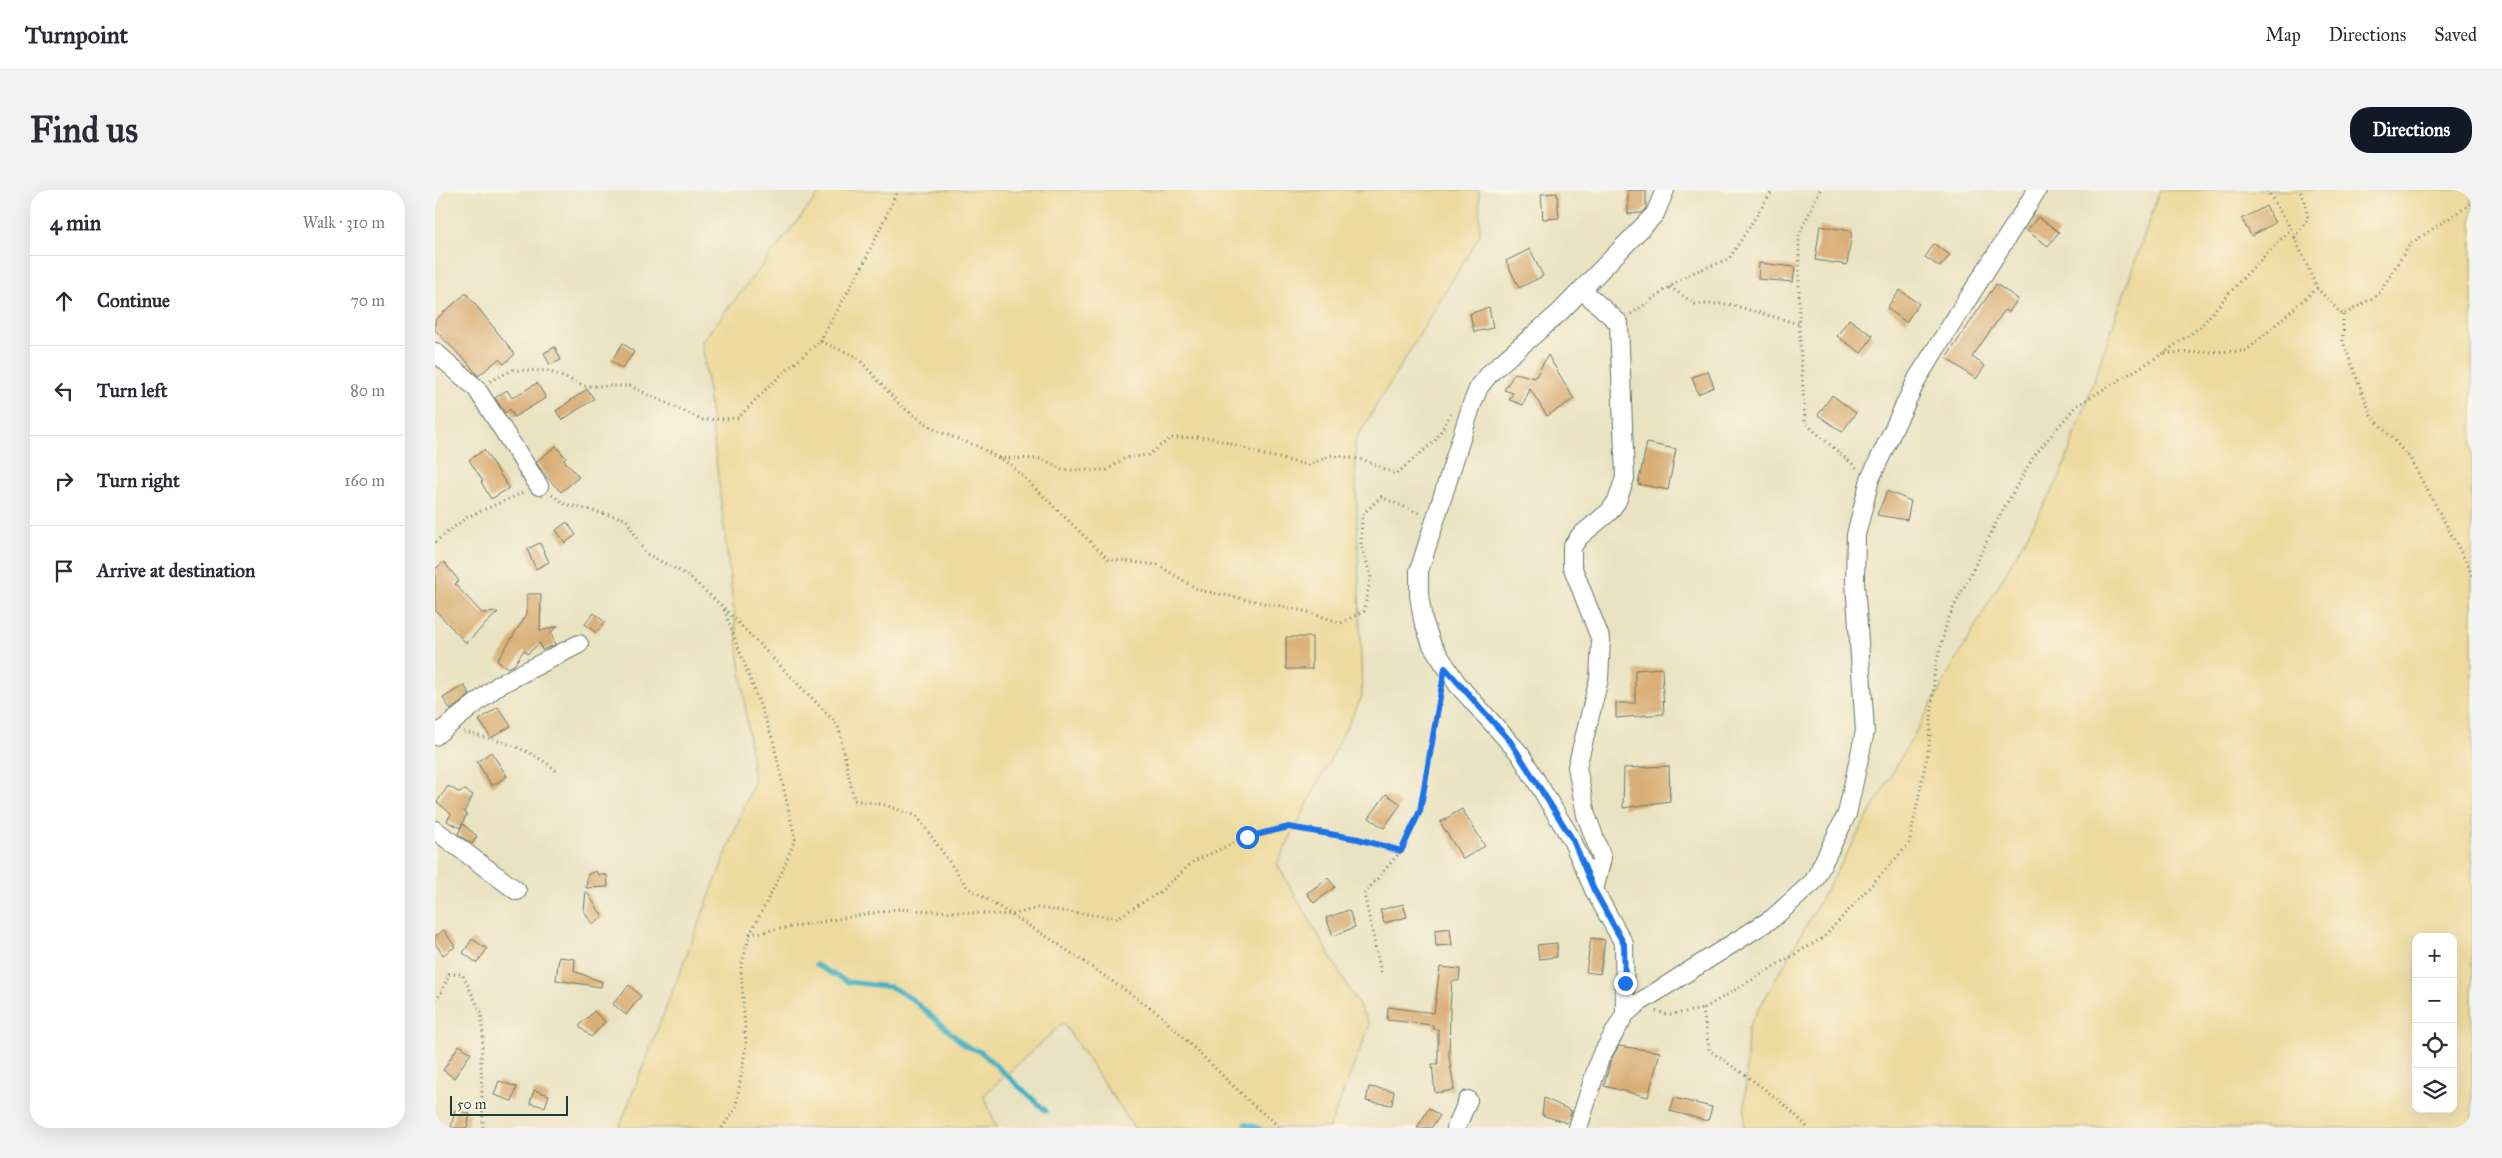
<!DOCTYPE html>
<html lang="en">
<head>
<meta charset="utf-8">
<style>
  body { margin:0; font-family:"IM FELL Great Primer",serif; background:#f2f2f3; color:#2b2b33 }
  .controls { position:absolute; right:15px; bottom:15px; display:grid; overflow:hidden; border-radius:10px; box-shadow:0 5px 20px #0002 }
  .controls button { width:45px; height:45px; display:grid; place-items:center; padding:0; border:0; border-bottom:1px solid #e1e1e2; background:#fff; color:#2b2b33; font:25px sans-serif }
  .scale { position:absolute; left:15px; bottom:12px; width:118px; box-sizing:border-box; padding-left:5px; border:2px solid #1f3d34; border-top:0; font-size:14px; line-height:18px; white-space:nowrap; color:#1f3d34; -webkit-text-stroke:4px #fcf5e5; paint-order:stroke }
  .stop { position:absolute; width:15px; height:15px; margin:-11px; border:4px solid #1a73e8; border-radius:50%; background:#fff }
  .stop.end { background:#1a73e8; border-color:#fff; box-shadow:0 1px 5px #0008 }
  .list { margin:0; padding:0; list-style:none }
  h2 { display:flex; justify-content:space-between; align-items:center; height:65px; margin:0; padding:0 20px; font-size:21px }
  h2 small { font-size:16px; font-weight:400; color:#7c7c81 }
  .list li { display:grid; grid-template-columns:32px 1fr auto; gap:15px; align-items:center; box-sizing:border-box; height:90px; padding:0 20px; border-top:1px solid #e1e1e2 }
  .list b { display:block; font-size:19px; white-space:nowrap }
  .list em { font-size:16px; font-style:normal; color:#7c7c81 }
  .icon { flex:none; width:28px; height:28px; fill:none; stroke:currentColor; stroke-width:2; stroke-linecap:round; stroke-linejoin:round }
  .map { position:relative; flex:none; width:2037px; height:938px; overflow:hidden; border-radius:20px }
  header { display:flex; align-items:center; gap:30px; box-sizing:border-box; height:70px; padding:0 25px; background:#fff; border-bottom:1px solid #e1e1e2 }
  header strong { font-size:24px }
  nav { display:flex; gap:28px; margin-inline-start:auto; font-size:18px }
  .intro { display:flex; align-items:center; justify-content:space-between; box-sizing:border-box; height:120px; padding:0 30px }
  h1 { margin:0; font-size:35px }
  .button { padding:12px 22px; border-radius:20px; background:#111827; color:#fff; font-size:18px; font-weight:700 }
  main { display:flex; gap:30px; padding:0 30px }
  aside { flex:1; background:#fff; border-radius:20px; box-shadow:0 5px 20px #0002 }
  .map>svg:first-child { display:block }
</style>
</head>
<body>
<header>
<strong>Turnpoint</strong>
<nav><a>Map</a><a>Directions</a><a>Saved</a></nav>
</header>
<div class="intro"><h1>Find us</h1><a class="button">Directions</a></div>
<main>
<aside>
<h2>4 min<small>Walk · 310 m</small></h2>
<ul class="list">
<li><svg class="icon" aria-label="ahead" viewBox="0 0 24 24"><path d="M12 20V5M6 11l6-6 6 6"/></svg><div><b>Continue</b></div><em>70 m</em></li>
<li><svg class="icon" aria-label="left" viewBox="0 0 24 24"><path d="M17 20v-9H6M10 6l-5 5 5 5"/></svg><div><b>Turn left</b></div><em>80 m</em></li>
<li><svg class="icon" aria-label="right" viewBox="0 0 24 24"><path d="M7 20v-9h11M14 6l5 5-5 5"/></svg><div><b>Turn right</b></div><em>160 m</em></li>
<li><svg class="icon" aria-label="arrive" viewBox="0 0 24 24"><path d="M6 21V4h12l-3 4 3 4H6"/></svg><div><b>Arrive at destination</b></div></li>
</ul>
</aside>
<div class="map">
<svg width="2037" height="938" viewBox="0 0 2037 938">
  <rect width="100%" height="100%" fill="#fcf5e5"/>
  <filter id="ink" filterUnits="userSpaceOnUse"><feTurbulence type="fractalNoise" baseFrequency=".02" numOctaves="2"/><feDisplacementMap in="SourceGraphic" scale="10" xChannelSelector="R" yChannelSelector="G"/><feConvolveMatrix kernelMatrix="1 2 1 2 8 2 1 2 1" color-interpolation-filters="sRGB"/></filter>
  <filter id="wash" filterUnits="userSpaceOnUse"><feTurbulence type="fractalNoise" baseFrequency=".0096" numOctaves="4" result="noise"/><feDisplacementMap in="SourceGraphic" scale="20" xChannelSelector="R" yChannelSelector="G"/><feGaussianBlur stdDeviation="1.12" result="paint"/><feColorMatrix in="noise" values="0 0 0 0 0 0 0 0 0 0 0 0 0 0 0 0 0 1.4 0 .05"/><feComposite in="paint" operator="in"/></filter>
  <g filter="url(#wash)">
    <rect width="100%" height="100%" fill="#eae3c2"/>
    <path fill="#eeda9e" stroke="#868c69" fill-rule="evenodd" d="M387 0H1044L1045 45 920 251 927 507 842 674 935 835 894 938H699L628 833 549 905 562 938H184L319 592 267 151Z
      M1725 0H2037V938H1309L1313 838 1626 285ZM1981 747H2018V919H1981Z"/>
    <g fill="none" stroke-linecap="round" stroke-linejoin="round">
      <path stroke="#45b2c2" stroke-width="5" d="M381 775 413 792 456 797 477 809 531 856 546 862 611 921
        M810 934 824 938"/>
    </g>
    <g id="blocks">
      <path fill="#d9ae76" d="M1193 0H1211V18L1206 23 1193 24Z
        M1122 3 1124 28 1108 29 1106 4Z
        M1831 16 1840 33 1816 46 1807 29Z
        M1603 27 1624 42 1613 56 1592 41Z
        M1385 36 1417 41 1412 75 1380 70Z
        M1499 54 1515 65 1505 77 1490 67Z
        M1095 59 1108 86 1084 98 1071 71Z
        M1324 73 1360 77 1358 92 1323 89Z
        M1561 94 1583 109 1574 122 1570 120 1537 167 1550 176 1541 189 1511 168Z
        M1465 100 1484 114 1471 132 1452 118Z
        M31 103 80 164 69 174 64 169 43 186 29 168 28 169 0 140V130Z
        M1054 117 1058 138 1039 142 1035 124Z
        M1414 129 1438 146 1426 163 1402 146Z
        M188 153 199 162 187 179 176 171Z
        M120 157 126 170 115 175 109 163Z
        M1113 165 1139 209 1112 226 1095 199 1088 215 1074 210 1078 203 1069 200 1080 183 1100 188Z
        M1273 181 1279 197 1263 204 1257 187Z
        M102 193 111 208 79 227 75 219 70 223 60 208 72 200 77 208Z
        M152 199 159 209 127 230 121 221Z
        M1397 205 1421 223 1407 242 1383 225Z
        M1212 253 1241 259 1233 300 1203 294Z
        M121 256 131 268 129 270 144 287 126 302 110 285 101 272Z
        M49 260 74 298 56 309 46 292 48 291 34 270Z
        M1452 301 1476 311 1472 330 1442 325Z
        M132 332 141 345 130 353 121 340Z
        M105 353 114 372 101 379 92 359Z
        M9 372 24 391 20 394 47 423 63 422 31 453 0 420V379Z
        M92 404H106L105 441 123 436 116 442 120 455 107 460 105 453 92 464 89 460 79 475 73 478 62 471 92 424Z
        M159 423 170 432 161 443 150 434Z
        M851 447H877V479H851Z
        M1227 478 1229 524 1181 528V513H1200V480Z
        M29 495 35 505 16 520 8 508Z
        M63 517 76 536 56 548 44 530Z
        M56 562 72 586 57 596 42 572Z
        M1234 576 1235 611 1188 618 1189 578Z
        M13 596 23 602 30 600 38 605 29 622 32 624 25 638 12 631 16 624 2 612Z
        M951 604 966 614 949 638 934 628Z
        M1027 619 1050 656 1028 669 1005 632Z
        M28 634 42 646 37 654 23 644Z
        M161 681 164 685H172L173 697 151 698 153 684Z
        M893 688 900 697 879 713 872 703Z
        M151 701 168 727 157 734 149 721Z
        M968 714 972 727 949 733 945 720Z
        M914 720 920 737 898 746 891 728Z
        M1015 738 1017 755 1001 756 1000 740Z
        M9 740 20 757 8 765 0 753V746Z
        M1156 748 1170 750 1165 784 1151 782Z
        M37 749 52 759 42 773 28 763Z
        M1122 753V767L1104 769 1102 755Z
        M124 767 140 769 139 781 167 792 166 797 121 790Z
        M1005 777 1025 779 1024 791H1017L1015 818 1014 866 1019 900 1000 903 997 874H1003V839H998V835L952 830 953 817 999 823Z
        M194 795 206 806 191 825 178 814Z
        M159 821 170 832 156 847 144 836Z
        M24 855 36 863 19 888 8 880Z
        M1184 856 1225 862 1213 907 1169 896 1175 872Z
        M64 891 82 897 77 911 59 905Z
        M934 897 959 901 957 915 931 911Z
        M99 900 114 905 110 917 95 913Z
        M1109 908 1137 921 1132 933 1107 925Z
        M1239 908 1277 917 1273 931 1235 921Z
        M994 918 1005 926 996 938H982Z
        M20 920 35 924 32 938H16Z"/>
    </g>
  </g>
  <g filter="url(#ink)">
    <use href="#blocks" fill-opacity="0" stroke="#676" stroke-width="1"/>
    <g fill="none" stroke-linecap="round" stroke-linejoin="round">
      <defs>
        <path id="minor" d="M1147 100 1184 133 1190 288 1182 311 1174 322 1145 346 1137 357V376L1166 450 1164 489 1142 577 1151 625 1167 668 1159 700
          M0 162 41 198 104 296
          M0 546 64 495 144 454
          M0 640 82 701
          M1190 824 1202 814 1338 728 1379 691 1412 624 1430 541 1420 392 1421 345 1435 289 1483 187 1602 0
          M1021 938 1033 910
          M1143 938 1165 868 1190 824 1189 754 1159 700 1137 650 1085 564 1023 495 997 455 988 430 984 405V381L1037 214 1044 197 1056 182 1125 122 1220 24 1230 0"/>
      </defs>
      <use href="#minor" stroke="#676" stroke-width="20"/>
      <path stroke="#676" stroke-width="3" stroke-dasharray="1 4" stroke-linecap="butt" d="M1385 0 1364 45V134L1370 233 1423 279
        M1832 0 1856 39 1882 98 1908 125 1943 105 1975 54 2037 13
        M1859 47 1873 29 1870 11 1864 0
        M1235 97 1260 114H1294L1364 134
        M1196 124 1252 85 1294 69 1337 1
        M1908 125V152L1936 225 1975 268 2034 377 2037 386
        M385 151 427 77 463 0
        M1730 163 1811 161 1882 98
        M55 191 78 180 113 181 150 196H195L268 230 303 228 334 196 385 151 422 167 466 216 502 241 542 256 576 275 673 369 723 375 764 400 870 421 906 433 929 421 936 385 926 356 927 325 946 307 986 324
        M564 268 607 269 628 280H672L690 268 713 265 736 248 774 247 830 265 873 275 897 265 929 270 961 284 1000 251 1016 224
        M117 305 130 314 191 329 210 363 252 385 287 416 403 535 419 610 450 615 482 626 532 697 617 750 722 822 817 914 846 938
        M0 352 32 327 90 302
        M29 542C67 552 93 556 124 583
        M315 744 461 719 577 725 602 718 682 728 725 702 759 671 812 647 854 637 923 649 966 661
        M946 782 929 704 966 661 985 621 1006 499
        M0 810 6 804 14 784H27L46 822 48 846 46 871 48 938
        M1268 819 1274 860C1308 884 1345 907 1373 938
        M1221 821 1233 825 1268 819 1389 747 1474 654 1494 556 1500 478 1513 429 1565 325 1599 266 1641 216 1729 163 1765 137 1804 92 1856 39
        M287 938 301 917 311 855 306 777 315 744 347 682 360 649 338 550 288 417"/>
      <use href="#minor" stroke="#fff" stroke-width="18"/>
    </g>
  </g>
  <g fill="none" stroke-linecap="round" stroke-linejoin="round" filter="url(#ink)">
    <path stroke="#1a73e8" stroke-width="6" d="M812 647 854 637 923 649 966 661 985 621 1010 478 1075 551 1138 650 1159 700 1189 754 1190 793"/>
  </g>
</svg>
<div class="controls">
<button>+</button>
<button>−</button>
<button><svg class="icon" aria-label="locate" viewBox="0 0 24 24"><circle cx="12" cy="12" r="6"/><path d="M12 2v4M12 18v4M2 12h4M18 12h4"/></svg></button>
<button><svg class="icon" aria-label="layers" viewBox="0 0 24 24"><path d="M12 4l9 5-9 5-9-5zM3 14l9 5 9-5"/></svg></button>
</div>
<div class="scale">50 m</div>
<div class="stop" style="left:812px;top:647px"></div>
<div class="stop end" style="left:1190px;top:793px"></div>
</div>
</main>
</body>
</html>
